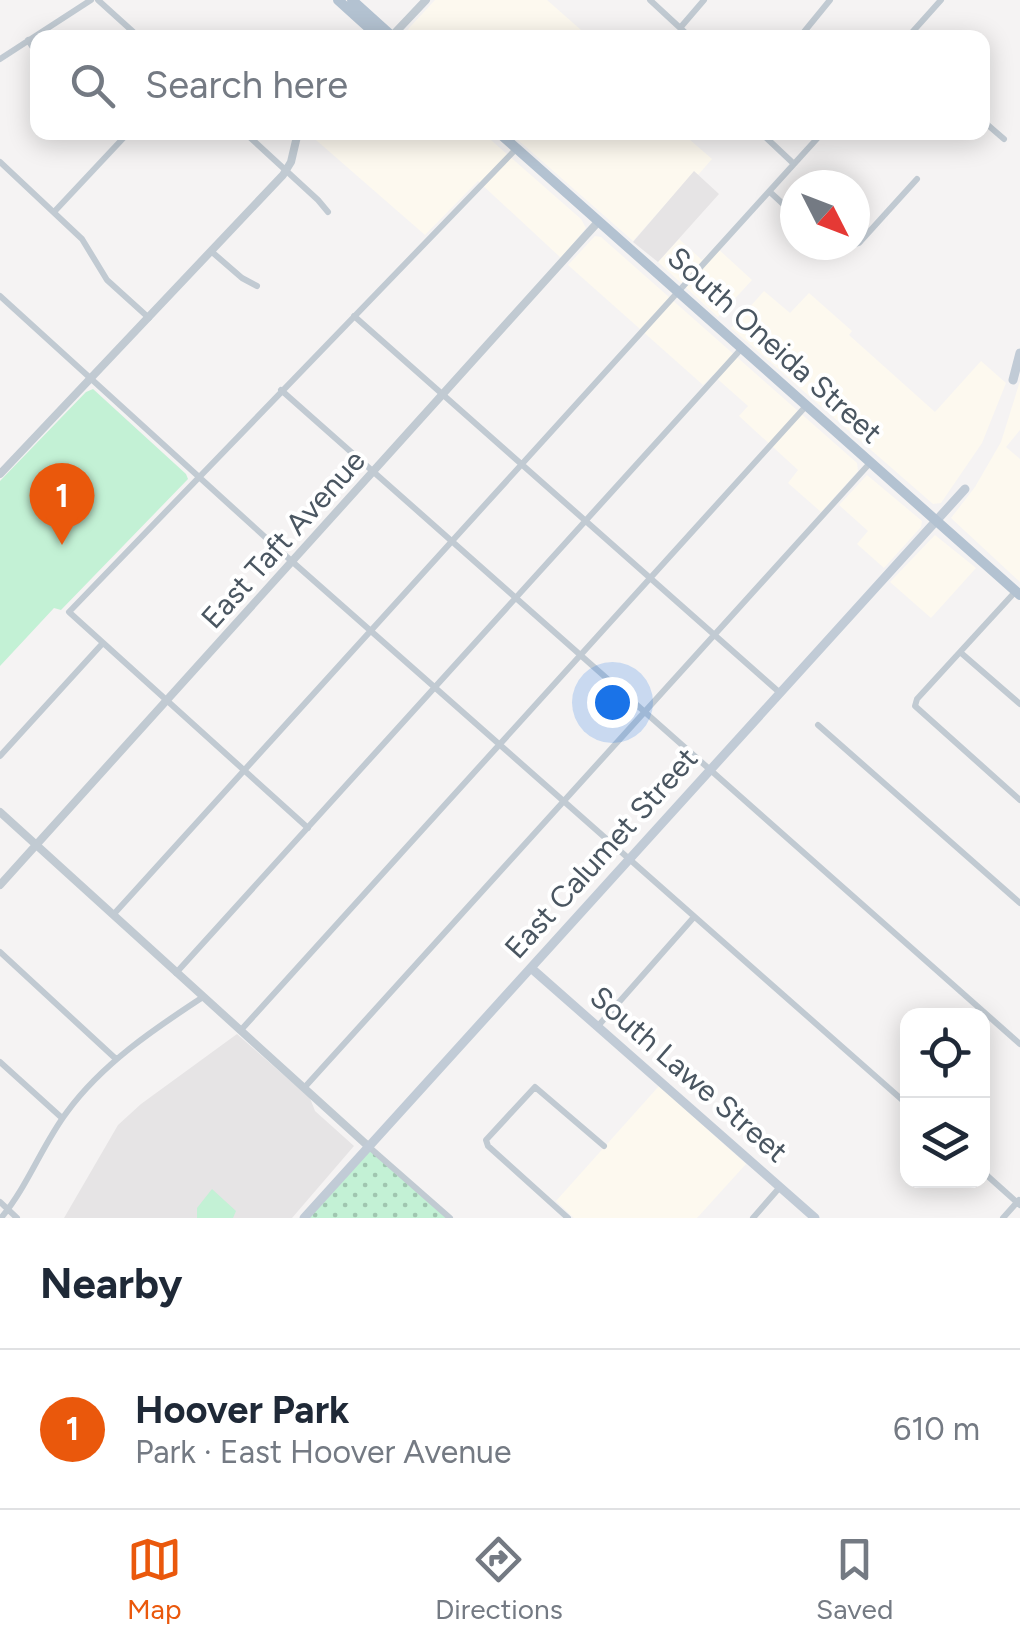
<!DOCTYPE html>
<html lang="en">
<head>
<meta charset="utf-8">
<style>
  body { margin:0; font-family:Figtree,sans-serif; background:#f6f6f7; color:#1f2937 }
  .controls { position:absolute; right:30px; bottom:30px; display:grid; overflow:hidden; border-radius:20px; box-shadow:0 5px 25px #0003 }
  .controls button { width:90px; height:90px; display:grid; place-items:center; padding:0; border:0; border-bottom:2px solid #e0e1e3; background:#fff; color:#1f2937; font:50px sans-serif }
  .compass { position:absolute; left:780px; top:170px; width:90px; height:90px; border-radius:50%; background:#fff; box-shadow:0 5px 25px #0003; rotate:132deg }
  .you { position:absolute; left:612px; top:702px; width:35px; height:35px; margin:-25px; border:8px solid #fff; border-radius:50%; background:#1a73e8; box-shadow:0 0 0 15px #1a73e833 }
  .badge { display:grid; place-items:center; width:65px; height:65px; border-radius:50%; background:#ea580c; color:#fff; font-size:32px; font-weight:700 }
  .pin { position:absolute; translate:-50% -82px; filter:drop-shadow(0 2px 5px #0008) }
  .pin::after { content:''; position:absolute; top:52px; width:35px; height:30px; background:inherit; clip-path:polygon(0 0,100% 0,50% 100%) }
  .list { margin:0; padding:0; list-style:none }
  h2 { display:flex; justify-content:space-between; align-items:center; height:130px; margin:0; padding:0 40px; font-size:42px }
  h2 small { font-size:32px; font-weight:400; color:#747a83 }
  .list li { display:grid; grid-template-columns:65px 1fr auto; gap:30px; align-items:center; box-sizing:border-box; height:160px; padding:0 40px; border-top:2px solid #e0e1e3 }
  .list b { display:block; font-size:38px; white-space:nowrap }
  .list p { margin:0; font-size:32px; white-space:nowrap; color:#747a83 }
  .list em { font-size:32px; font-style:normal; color:#747a83 }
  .icon { flex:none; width:55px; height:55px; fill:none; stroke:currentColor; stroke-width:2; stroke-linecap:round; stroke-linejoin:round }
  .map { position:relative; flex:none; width:1020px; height:1218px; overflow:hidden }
  .search { position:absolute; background:#fff; box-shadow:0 5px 25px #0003; left:30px; right:30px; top:30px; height:110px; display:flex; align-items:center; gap:25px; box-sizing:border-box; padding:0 35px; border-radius:20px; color:#747a83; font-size:38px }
  .sheet { height:290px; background:#fff }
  nav { display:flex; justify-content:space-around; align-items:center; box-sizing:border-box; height:140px; border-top:2px solid #e0e1e3; background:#fff; font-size:28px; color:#747a83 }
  nav a { display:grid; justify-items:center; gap:5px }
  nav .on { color:#ea580c }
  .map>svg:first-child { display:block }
</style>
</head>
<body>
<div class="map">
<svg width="1020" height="1218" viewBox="0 0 1020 1218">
  <defs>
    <pattern id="grass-dots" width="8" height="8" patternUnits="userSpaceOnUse" patternTransform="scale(2.5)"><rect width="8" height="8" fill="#c3f1d5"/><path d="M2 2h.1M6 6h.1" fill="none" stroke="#a0c6b0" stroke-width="1.8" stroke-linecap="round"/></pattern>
  </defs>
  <rect width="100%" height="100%" fill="#f5f3f3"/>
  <path fill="#fdf9ef" d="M435 0H547L589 37H405L409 28Z
    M308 133H483L581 219 586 228 561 258 478 181 425 235Z
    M510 133H682L712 159 698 175 694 172 633 241Z
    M595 236 601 237 857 463 858 471 821 512 788 483 798 470 739 416 748 406 713 375 703 385 568 265Z
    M679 239 702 260 716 247 752 280 718 317 658 262Z
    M764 291 790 313 809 293 852 331 849 335 935 412 981 361 1006 383 982 443 941 503 933 504 731 328Z
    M1020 381V430L1006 447 1020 459V582L951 518 975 487 1001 442Z
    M867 475 922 521 921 527 884 568 857 544 868 531 839 505Z
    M935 535 976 568 931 618 890 582Z
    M659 1086 746 1164 697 1218H574L556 1201Z"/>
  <path fill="#e6e4e5" d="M694 171 719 194 658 262 633 242Z
    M237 1034 310 1098 315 1111 354 1146 292 1218H64L118 1125 141 1104Z"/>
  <path fill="url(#grass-dots)" d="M368 1146 450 1218H304Z"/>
  <path fill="#c3f1d5" d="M93 389 186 474 188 479 61 610 54 608 0 666V481L86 392Z
    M212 1189 236 1211 233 1218H197V1208Z"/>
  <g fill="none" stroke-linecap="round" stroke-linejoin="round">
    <path stroke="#c1cad2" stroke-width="6" d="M98 0 140 38
      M650 0 691 38
      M680 28 704 0
      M799 38 830 0
      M907 38 941 0
      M28 40 38 55
      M0 59 91 0
      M982 120 1004 139
      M244 132 318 200 328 212
      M760 132 794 164
      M0 162 82 239 107 280 149 318
      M770 192 795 215
      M54 212 129 132
      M831 245 843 248 859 243 917 179
      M212 252 242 278 257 286
      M0 296 287 557 908 1105
      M354 316 779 692
      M281 390 1020 1044
      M960 652 1015 592
      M1020 704 960 652 917 699 915 706 1020 800
      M818 725 1020 903
      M0 756 102 644
      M308 828 69 612 516 149
      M113 915 823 132
      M0 952 116 1059
      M176 973 742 348
      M598 1026 694 917
      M241 1030 806 406
      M0 1062 62 1118
      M304 1088 870 463
      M368 1146 450 1218
      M982 1171 1020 1205
      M0 1202 17 1218
      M1 1218C28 1186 42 1145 67 1112 102 1064 154 1029 203 997
      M568 1218 488 1146 486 1140 535 1087 604 1146
      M753 1218 780 1187
      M1003 1218 1019 1200"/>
    <path stroke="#c1cad2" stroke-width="8" d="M391 37 426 0
      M0 474 283 175 291 162 298 132
      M0 812 368 1146
      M0 885 598 222"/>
    <path stroke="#c1cbd6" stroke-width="9" d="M1013 380 1020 353
      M531 968 815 1218
      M304 1218 965 489"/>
    <path stroke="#b3c2d1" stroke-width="10" d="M338 0 380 38
      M352 0 394 38
      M498 132 1020 595"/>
  </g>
  <g text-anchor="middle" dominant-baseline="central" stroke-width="8" stroke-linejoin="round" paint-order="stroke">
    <g font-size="30" fill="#4a5661" stroke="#fff">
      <text transform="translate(775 345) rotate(42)">South Oneida Street</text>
      <text transform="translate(283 539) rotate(-48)">East Taft Avenue</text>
      <text transform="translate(601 853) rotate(-48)">East Calumet Street</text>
      <text transform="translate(689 1074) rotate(41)">South Lawe Street</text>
    </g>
  </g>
</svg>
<div class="controls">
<button><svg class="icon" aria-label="locate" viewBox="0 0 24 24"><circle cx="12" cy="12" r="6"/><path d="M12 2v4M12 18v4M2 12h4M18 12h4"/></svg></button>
<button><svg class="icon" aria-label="layers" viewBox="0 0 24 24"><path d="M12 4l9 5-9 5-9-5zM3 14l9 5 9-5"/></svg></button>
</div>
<svg class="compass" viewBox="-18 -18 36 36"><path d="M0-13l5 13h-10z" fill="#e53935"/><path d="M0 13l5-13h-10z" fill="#747a83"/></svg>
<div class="you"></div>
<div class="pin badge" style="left:62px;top:545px">1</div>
<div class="search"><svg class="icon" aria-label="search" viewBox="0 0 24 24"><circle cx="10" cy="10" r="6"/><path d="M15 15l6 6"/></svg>Search here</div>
</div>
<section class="sheet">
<h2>Nearby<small></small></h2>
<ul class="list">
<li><span class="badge">1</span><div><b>Hoover Park</b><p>Park · East Hoover Avenue</p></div><em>610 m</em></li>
</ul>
</section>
<nav>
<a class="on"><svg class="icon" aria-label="map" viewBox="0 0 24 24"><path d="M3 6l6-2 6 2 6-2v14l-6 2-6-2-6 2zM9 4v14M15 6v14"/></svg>Map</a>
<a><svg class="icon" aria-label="directions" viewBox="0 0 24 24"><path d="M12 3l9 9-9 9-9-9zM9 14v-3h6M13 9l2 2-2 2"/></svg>Directions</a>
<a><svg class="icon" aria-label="saved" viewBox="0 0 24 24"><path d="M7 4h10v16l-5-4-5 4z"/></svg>Saved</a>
</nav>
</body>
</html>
